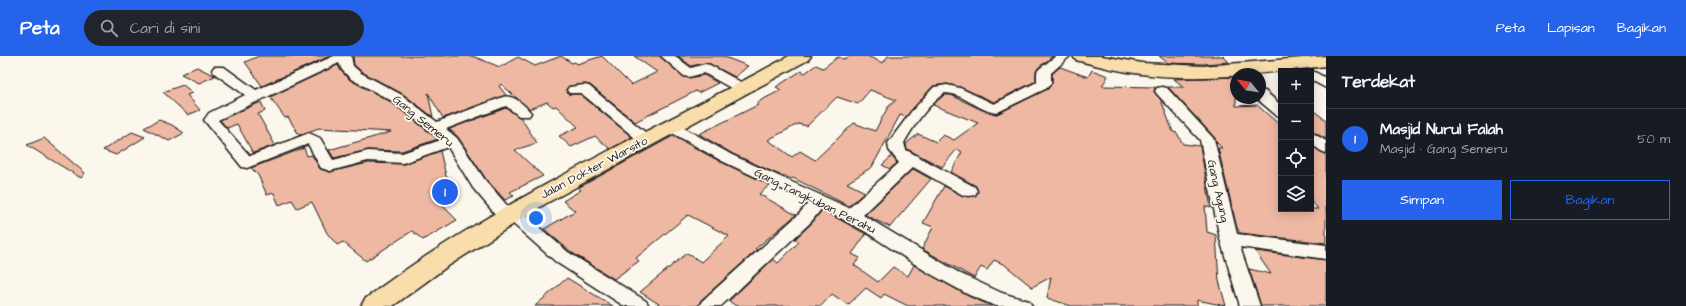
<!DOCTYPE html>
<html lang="id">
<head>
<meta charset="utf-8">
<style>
  body { margin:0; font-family:"Architects Daughter",sans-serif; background:#20242c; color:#f1f3f6 }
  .controls { position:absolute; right:12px; top:12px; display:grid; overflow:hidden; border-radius:0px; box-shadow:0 2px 10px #0003 }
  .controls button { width:36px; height:36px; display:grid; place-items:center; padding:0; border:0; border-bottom:1px solid #363941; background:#171b24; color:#f1f3f6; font:20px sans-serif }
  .compass { position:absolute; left:1230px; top:12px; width:36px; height:36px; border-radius:50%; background:#171b24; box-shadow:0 2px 10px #0003; rotate:300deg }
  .you { position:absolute; left:536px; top:162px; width:14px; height:14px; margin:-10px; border:3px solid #fff; border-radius:50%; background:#1a73e8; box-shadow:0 0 0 6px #1a73e833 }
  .badge { display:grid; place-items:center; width:26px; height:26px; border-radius:50%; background:#2563eb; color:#fff; font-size:13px; font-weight:700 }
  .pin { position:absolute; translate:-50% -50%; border:2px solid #fff; box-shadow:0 1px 4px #0006 }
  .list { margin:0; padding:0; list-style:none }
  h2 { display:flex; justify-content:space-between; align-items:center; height:52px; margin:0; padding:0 16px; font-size:17px }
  h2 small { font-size:13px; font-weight:400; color:#9ea1a6 }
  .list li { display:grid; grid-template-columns:26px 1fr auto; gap:12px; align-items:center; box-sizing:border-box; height:60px; padding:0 16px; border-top:1px solid #363941 }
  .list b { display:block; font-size:15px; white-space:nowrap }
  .list p { margin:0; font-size:13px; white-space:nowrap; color:#9ea1a6 }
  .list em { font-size:13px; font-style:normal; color:#9ea1a6 }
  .actions { display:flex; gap:8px; padding:12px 16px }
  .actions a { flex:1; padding:9px 0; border:1px solid #2563eb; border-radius:0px; text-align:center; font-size:14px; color:#2563eb }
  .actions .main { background:#2563eb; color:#fff }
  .icon { flex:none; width:22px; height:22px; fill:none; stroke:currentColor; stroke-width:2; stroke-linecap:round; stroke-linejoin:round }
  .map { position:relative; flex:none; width:1326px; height:250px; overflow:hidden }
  header { display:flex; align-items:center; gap:24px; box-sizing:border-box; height:56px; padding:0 20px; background:#2563eb; color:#fff }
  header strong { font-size:19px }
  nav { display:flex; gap:22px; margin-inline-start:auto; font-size:14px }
  .search { width:280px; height:36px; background:#20242c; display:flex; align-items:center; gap:10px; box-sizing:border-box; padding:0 14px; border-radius:22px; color:#9ea1a6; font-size:15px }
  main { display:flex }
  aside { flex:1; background:#171b24 }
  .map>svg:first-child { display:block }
</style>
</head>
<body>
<header>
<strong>Peta</strong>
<div class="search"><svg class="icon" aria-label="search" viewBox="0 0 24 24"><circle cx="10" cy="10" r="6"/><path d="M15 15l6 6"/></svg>Cari di sini</div>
<nav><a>Peta</a><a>Lapisan</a><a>Bagikan</a></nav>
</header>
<main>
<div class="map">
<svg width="1326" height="250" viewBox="0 0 1326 250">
  <rect width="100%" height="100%" fill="#fbf7ec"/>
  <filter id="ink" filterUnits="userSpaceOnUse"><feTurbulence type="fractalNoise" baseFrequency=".025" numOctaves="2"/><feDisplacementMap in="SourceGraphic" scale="8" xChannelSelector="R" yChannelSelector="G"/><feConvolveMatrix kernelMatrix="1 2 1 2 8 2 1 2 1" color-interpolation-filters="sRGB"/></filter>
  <g filter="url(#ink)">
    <path fill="#efb8a3" stroke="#1c1c1c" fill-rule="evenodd" d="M259 0H330L262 30 245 6Z
      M353 0H472L500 11 518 1 535 10 561 0 572 7 575 6 577 8 602 0 631 29 657 16 634 0H660L684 21 689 22 704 19 718 27 698 37 696 35 688 39 635 66 590 29 584 28 569 30 566 33 568 38H580L632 81 610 93 595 80 571 91 559 80 578 71 556 50 553 51 547 46 529 53 501 28 499 30 506 39 443 62 428 37 433 61 403 38 362 16 354 9Z
      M678 0H722L748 10 735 21 710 8 705 7 691 10Z
      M850 0H867L883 7 888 0H1053L1038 12 1036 16V25L994 46 960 31 947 28 933 30 906 61 900 59 872 111 847 127 865 136 849 150 793 122 791 123 783 119 782 120 733 98 699 78 758 49 756 47 781 34 776 31 801 15 805 17 816 9 823 12 838 1 844 3ZM870 34 896 44 888 51 875 75 854 67 815 104 800 95 792 101 768 84 798 68 807 70 837 41 858 48Z
      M1159 0H1223L1229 6 1203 8 1168 7Z
      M338 9 341 15 350 24 391 46 438 83 402 95 368 94 334 102 329 94 391 76 319 72 299 79 288 61 285 62 270 41Z
      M197 11 215 20 199 27 181 18Z
      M1060 11 1088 21 1092 14 1108 20 1102 30 1155 31 1154 36 1161 44 1173 76 1177 77 1183 88 1200 90 1211 152 1205 150 1207 176 1216 179 1219 225 1226 250 1197 244V250H1071L1047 242 1051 221 1032 231 1005 209 994 204 987 214 981 211 974 222 922 193 933 171 923 167 944 130 963 140H975L978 136 976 130 951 116 962 96 957 93 942 111 907 93 906 88 918 78 936 86 943 79 954 84 978 67 933 49 944 39H951L982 54 997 58 1048 33 1052 27V18Z
      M1236 21V50L1257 49 1281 70V153H1318L1311 145V90L1326 98V187L1240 177 1237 172 1218 92H1222L1216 86 1215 82 1168 31H1184L1174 23Z
      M183 29 193 37 187 39 200 54 188 59 163 36Z
      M261 46 265 55 258 58 275 89 253 97 237 68 227 72 220 64Z
      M506 52 521 62 537 87 515 94 543 120 510 136 514 140 505 144 486 123 458 81 449 73Z
      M1311 53 1326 64V83L1311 75Z
      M159 64 172 69 184 77 169 85 144 72Z
      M132 76 145 81 116 99 103 94Z
      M673 80 721 106 770 129 759 138 796 159 755 193 757 194 701 244 698 250H662L640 236 687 197 701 206 729 180 688 159 636 202 639 205 614 223 571 196 544 173 575 155 563 145 581 134 578 132Z
      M44 82 85 117 81 122 27 89Z
      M304 92 307 100 312 99 320 113 330 116 368 107 404 108 440 95 446 120 458 133 436 143 457 164 423 184 412 175 366 205 343 186 337 189 327 177 312 146 297 152 292 144 279 149 274 137 267 139 258 119 251 112Z
      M892 100 897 107 890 113 882 109Z
      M913 113 931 123 890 171 865 159Z
      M822 154 866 178 852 198 860 202 854 209 878 226 893 211 908 220 914 209 968 240 992 250H908L884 238 881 242 866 232 848 249 832 238 821 250H736L729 245 773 203 778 207 799 186 795 183 812 167Z
      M1255 195 1326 204V250H1261L1249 213 1271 218Z
      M567 222 613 250H535Z"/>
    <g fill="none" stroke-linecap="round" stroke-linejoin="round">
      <defs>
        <path id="street" d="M334 0H351L353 10 361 17 402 39 437 66 503 41C513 38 525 49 531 57L529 60H519L506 50 446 73 457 82 485 124 511 154 520 155 568 196 646 245 649 250H624L556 206 511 166 501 165 473 132 448 91 403 107 368 105 330 115 321 112 308 88 247 112 242 111 204 64 209 57 245 39 214 17 212 14 214 11H224L256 34ZM339 7 342 14 351 23 392 45 441 84 402 97 368 95 333 104 320 82 309 77 250 100 218 64Z
          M661 0H675L691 12 705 8 710 9 748 30 750 33 748 36H738L704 17 689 21 684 20Z
          M1056 0H1070L1051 17V27L1047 32 996 57C977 54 963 37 944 37 927 50 914 69 904 87L906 94 975 131 977 135 975 139 969 140 963 139 913 111 863 159 961 218 1002 237 1029 245 1032 250H996L969 239 927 216 866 176 822 152 811 166 721 250H699L702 245 799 158 809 146 722 105 667 74 665 71 667 68H677L732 99 849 152 899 107 889 94 888 87 911 56 934 31 947 29 960 32 994 48 1037 26V16L1039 13Z
          M1311 14 1326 22V32L1311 24V15H1307Z
          M584 29 589 30 651 81 653 84 651 87H641L581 37H569L567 34 569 31Z
          M1162 31 1167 32 1214 83 1237 178 1326 189V203L1240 191 1260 250H1240L1220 183 1200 84 1157 38 1155 35 1157 32Z
          M1260 34 1265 35 1281 49V60L1276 59 1256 42H1260Z
          M1311 76 1326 85V97L1321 95 1311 88Z"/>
        <path id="primary" d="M789 0H811L808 4 545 148 445 212 393 250H361L365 243C495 145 647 78 789 0Z
          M1073 0H1102L1142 7 1203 10 1326 0V10C1265 17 1203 26 1141 18 1119 15 1097 10 1076 4Z"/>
      </defs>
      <use href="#street" stroke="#1c1c1c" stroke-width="3"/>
      <use href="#primary" stroke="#1c1c1c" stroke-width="3"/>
      <use href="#street" fill="#fbf7ec" fill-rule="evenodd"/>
      <use href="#primary" fill="#f9deab" fill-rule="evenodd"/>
    </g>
  </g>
  <g text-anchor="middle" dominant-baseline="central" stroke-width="3.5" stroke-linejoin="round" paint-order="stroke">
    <g font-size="12" fill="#1c1c1c" stroke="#fbf7ec">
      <text transform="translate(423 65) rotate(39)">Gang Semeru</text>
      <text transform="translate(594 112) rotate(-28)">Jalan Dokter Warsito</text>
      <text transform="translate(1218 135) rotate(77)">Gang Agung</text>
      <text transform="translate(815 145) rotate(26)">Gang Tangkuban Perahu</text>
    </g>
  </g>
</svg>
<div class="controls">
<button>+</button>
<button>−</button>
<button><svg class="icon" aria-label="locate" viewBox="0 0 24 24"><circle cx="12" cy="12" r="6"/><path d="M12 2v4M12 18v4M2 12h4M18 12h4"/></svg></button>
<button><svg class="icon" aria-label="layers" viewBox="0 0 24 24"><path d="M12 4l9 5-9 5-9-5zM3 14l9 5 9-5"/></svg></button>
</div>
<svg class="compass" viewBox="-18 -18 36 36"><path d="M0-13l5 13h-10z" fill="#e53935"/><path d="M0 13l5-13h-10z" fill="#9ea1a6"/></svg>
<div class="you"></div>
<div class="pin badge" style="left:445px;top:136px">1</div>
</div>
<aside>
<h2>Terdekat<small></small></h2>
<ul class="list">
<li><span class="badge">1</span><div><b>Masjid Nurul Falah</b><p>Masjid · Gang Semeru</p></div><em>50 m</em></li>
</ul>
<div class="actions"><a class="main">Simpan</a><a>Bagikan</a></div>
</aside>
</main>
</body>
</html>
